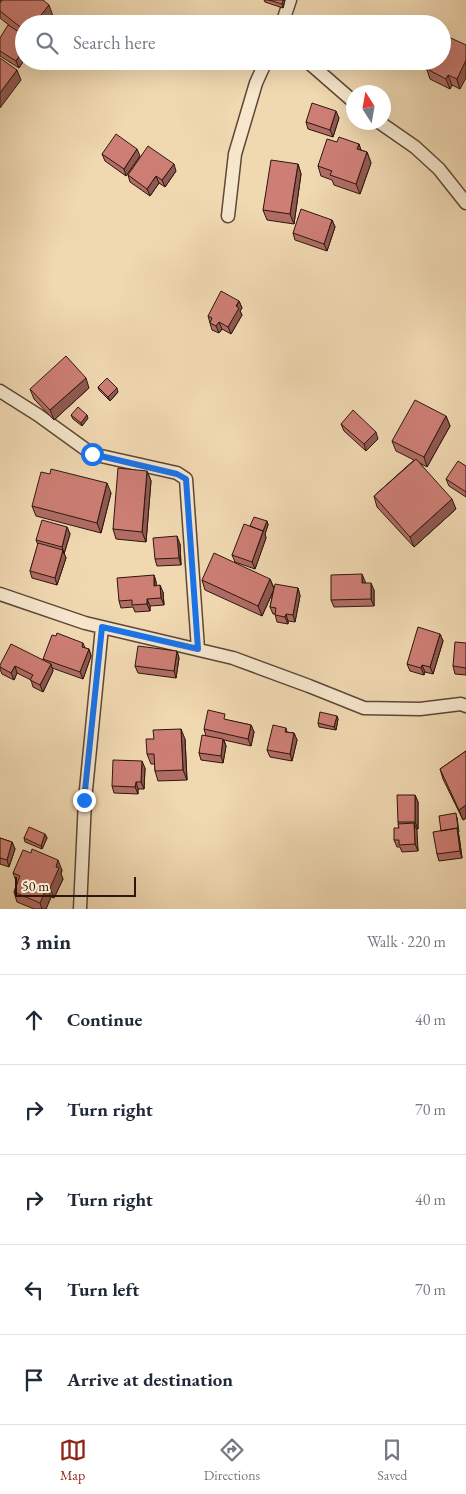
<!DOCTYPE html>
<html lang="en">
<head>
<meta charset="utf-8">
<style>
  body { margin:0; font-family:"EB Garamond",serif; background:#f2f2f3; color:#1f2937 }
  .compass { position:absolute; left:346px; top:85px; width:45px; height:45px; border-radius:50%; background:#fff; box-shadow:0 5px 20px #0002; rotate:349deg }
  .scale { position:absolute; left:15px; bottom:12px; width:121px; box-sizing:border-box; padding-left:5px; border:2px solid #2d170c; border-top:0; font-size:14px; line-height:18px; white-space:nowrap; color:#2d170c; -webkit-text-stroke:4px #f5e6cc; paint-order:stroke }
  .stop { position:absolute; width:15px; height:15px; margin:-11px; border:4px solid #1a73e8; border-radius:50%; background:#fff }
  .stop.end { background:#1a73e8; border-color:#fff; box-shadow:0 1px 5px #0008 }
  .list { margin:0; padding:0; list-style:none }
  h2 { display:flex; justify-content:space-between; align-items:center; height:65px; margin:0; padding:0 20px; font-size:21px }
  h2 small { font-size:16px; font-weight:400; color:#747a83 }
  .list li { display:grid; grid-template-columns:32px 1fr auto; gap:15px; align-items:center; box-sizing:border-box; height:90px; padding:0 20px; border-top:1px solid #e0e1e3 }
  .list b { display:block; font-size:19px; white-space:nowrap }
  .list em { font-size:16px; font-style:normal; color:#747a83 }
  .icon { flex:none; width:28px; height:28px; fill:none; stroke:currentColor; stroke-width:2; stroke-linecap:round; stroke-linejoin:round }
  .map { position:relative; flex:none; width:466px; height:909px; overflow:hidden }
  .search { position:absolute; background:#fff; box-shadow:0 5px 20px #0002; left:15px; right:15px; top:15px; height:55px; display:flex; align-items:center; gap:12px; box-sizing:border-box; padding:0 18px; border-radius:28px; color:#747a83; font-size:19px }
  .sheet { height:515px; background:#fff }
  nav { display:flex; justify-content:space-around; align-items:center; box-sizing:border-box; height:70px; border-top:1px solid #e0e1e3; background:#fff; font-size:14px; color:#747a83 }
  nav a { display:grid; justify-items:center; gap:2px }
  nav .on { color:#8f2418 }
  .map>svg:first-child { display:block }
</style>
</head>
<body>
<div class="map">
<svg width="466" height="909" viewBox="0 0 466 909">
  <rect width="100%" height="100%" fill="#f0d8b1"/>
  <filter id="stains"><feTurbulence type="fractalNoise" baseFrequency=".004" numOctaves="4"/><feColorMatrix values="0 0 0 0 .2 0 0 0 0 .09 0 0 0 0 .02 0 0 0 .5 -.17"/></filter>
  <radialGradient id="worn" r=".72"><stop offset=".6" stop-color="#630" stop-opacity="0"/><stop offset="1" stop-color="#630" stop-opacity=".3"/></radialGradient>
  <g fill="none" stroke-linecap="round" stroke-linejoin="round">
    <defs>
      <path id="street" d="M282 24 290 0
        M307 61 354 102
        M379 122 415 147 439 169 466 203
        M228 216 235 154 256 83 266 61
        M0 391 38 415 92 454 177 473 186 479 198 649
        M0 594 85 623 233 658 309 686 364 708 420 709 461 704 466 706
        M80 909 85 800 102 627"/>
    </defs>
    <use href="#street" stroke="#5e4735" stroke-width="15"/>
    <use href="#street" stroke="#f5e6cc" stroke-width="12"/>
  </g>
  <path fill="#b06c65" stroke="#2d170c" d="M0 0 53 16 46 24H24V60L19 68 0 56V38L10 26 0 18Z
    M264 0H285L283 8 265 2Z
    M442 34 460 89 452 85 450 89 430 79 427 70 419 66 417 61H442Z
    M339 118 333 137 308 129 306 122Z
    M337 142 359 144 361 150 367 152 371 163 360 194 334 185 332 180 321 176 318 166Z
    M102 154 140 156 126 176 105 161Z
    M298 164 301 174 294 224 267 220 263 210Z
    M176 171 165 187 159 183 150 196 130 182 128 175Z
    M332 220 335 227 327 251 295 240 293 233Z
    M239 301 242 308 240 311 242 315 231 334 222 329 219 333 212 330 208 316Z
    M98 387 118 392 110 401 99 390Z
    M89 388 54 420 34 399 30 389Z
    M71 415 88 418 82 426 73 419Z
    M446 416 450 426 427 467 420 463 456 509 414 547 377 507 374 496 414 460 396 451 392 441Z
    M341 424 378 439 366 451 344 431Z
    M466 466V497L449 486 446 479Z
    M147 471 151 481 146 542 116 539 113 529Z
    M111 493 101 533 36 516 32 506Z
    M267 521 268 525 265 534 266 538 255 569 235 562 232 555 250 526Z
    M67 527 70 534 64 554 66 558 57 585 32 578 30 571 38 545 36 540Z
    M180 544 181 565 157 566 155 559Z
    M154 575 156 582V586L163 592 164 605 150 606V611L135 612 133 607 121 608 119 601Z
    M270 579 274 588H298L300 596 295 622 288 621V624L277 622 275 614H273L270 607 273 592 262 616 205 590 202 580Z
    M365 581V583L374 590V606L334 607 331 600Z
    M440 634 443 641 433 674 425 672 424 675 410 671 407 664Z
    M83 643 85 648 89 649 91 656 83 679 52 668 53 671 43 692 33 687 31 680 17 673 14 680 2 674 0 669V665L43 660V659Z
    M466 643V675L455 674 453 666Z
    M177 651 179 658 176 678 138 673 135 666Z
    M337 716 338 719 336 730 319 727 318 723Z
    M227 720 251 725 254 732 251 746 224 740 226 746 223 763 201 760 199 753 206 736 204 729Z
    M286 728 287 732 294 733 297 740 292 761 270 757 267 750Z
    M185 739 187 780 158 781 155 771V764H151L147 754Z
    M466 751V818L463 820 443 779 440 769Z
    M145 768 144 789H138V794L114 793 112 786Z
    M415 795 418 802V829H416L418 851 402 852 400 847H397L394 840 399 828 398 822Z
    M457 817 459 832H458L459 836 462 858 439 861 437 854 441 831Z
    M45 834 47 838 42 849 25 842 24 838Z
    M0 838 12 842 15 849 9 867 0 864Z
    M62 870 61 874 63 879 54 898 51 897 46 909H34L17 902 14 892 17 883 13 873Z"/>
  <path fill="#905852" stroke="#2d170c" d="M283 0H285L283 8 282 4Z
    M49 5 53 16 46 24H34Z
    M24 49V60L19 68 16 61Z
    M466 60V78L460 89 457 79Z
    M17 70 21 80 0 108V93Z
    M448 75 452 85 450 89 446 79Z
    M336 111 339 118 333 137 330 130Z
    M359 144 362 154 357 149Z
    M137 149 140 156 126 176 124 169Z
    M367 152 371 163 360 194 356 184Z
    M174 164 176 171 165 187 162 180Z
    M298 164 301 174 294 224 290 214Z
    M156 176 159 183 150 196 147 189Z
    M332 220 335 227 327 251 324 244Z
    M239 301 242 308 240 311 242 315 231 334 228 327Z
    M219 322 222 329 219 333 216 326Z
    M86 378 89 388 54 420 50 410Z
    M117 388 118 392 110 401 108 397Z
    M87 415 88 418 82 426 81 423Z
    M446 416 450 426 427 467 424 457Z
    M376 432 378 439 366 451 364 444Z
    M147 471 151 481 146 542 142 532Z
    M107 483 111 493 101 533 97 523Z
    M452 499 456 509 414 547 410 537Z
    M267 521 268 525 265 534 266 538 255 569 252 562Z
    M67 527 70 534 64 554 62 547Z
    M177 536 180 544 181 565 179 558Z
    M63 550 66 558 57 585 55 578Z
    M362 574 365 581V590L362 583Z
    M154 575 156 582 157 593 154 586Z
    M270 579 274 589 262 616 258 606Z
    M371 583 374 590V606L371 599Z
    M160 585 163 592 164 605 161 598Z
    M298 588 300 596 295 622 293 615Z
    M147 599 150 606V611L147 604Z
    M286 614 288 621V624L285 617Z
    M440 634 443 641 433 674 430 667Z
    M89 649 91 656 83 679 80 672Z
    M177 651 179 658 176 678 174 671Z
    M51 664 53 671 43 692 40 685Z
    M422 665 425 672 424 675 421 668Z
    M15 666 17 673 14 680 11 673Z
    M337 716 338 719 336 730 334 727Z
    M251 725 254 732 251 746 248 739Z
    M181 729 185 739 187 780 183 770Z
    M294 733 297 740 292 761 290 754Z
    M223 739 226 746 223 763 221 756Z
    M142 761 145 768 144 789 141 782Z
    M136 782 138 789V794L135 787Z
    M415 795 418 802V829L415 822Z
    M466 805V818L463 820 459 810Z
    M414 823 417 830 418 851 415 844Z
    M457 828 459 836 462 858 460 851Z
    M45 834 47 838 42 849 41 846Z
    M12 842 15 849 9 867 7 860Z
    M58 860 62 870 61 874 63 879 54 898 50 888Z
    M47 887 51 897 46 909H42L40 903Z"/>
  <path fill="#cd7e75" stroke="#2d170c" d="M2 0H43L49 5 34 24H24V30L0 11V3Z
    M269 0H283L282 4Z
    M8 25 24 35V49L16 61 0 51V38Z
    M442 34 466 45V60L457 79 448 75 446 79 427 69 430 63 426 61H442Z
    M0 58 17 70 0 93Z
    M312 103 336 111 330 130 306 122Z
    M116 134 137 149 124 169 102 154Z
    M339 137 359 144 357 149 367 152 356 184 330 175 332 171 318 166 327 139 337 142Z
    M148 146 174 164 162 180 156 176 147 189 128 175Z
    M271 160 298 164 290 214 263 210Z
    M301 209 332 220 324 244 293 233Z
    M221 291 239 301 236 306 239 308 228 327 219 322 216 326 210 323 212 318 208 316Z
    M66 356 86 378 50 410 30 389Z
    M107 378 117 388 108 397 98 387Z
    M415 400 446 416 424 457 392 441Z
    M78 407 87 415 81 423 71 415Z
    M353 410 376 432 364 444 341 424Z
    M416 459 452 499 410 537 374 496Z
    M458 461 466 466V492L446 479Z
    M118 468 147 471 142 532 113 529Z
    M51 469 107 483 97 523 32 506 41 472 50 474Z
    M254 517 267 521 263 531 250 526Z
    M42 520 67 527 62 547 36 540Z
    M244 524 263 531 252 562 232 555Z
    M177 536 179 558 155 559 153 538Z
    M38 543 63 550 55 578 30 571Z
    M214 553 270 579 258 606 202 580Z
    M362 574V583H371V599L331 600V575Z
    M154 575V586L160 585 161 598 147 599V604L132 605V600L119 601 117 578Z
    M275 584 298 588 293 615 286 614 285 617 275 615 276 608 270 607Z
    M418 627 440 634 430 667 422 665 421 668 407 664Z
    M57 633 83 643 82 647 89 649 80 672 43 659 52 635 56 636Z
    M455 642 466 643V668L453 666Z
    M11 644 51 664 40 685 30 680 33 675 15 666 11 673 0 667V665Z
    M138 646 177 651 174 671 135 666Z
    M208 710 225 714 224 719 251 725 248 739 204 729Z
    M320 712 337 716 334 727 318 723Z
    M273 725 286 728 285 732 294 733 290 754 267 750Z
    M181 729 183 770 155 771 154 754H147L146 739H154L153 730Z
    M202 735 223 739 221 756 199 753Z
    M466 751V805L459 810 440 769Z
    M113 760 142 761 141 782H136L135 787 112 786Z
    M397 795H415V822H398Z
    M456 813 458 828 441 831 439 816Z
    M414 823 415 844 399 845V840H394V828H399L398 824Z
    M29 827 45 834 41 846 24 838Z
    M457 828 460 851 437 854 433 832Z
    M0 838 12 842 7 860 0 858Z
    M32 849 58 860 56 867 59 868 50 888 47 887 40 903 14 892 20 876 13 873 23 850 31 853Z"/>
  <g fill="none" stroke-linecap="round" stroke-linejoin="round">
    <path stroke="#1a73e8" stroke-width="6" d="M84 800 102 627 198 649 186 479 177 474 92 454"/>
  </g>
  <rect width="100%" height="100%" filter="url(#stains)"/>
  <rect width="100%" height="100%" fill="url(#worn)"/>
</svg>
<svg class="compass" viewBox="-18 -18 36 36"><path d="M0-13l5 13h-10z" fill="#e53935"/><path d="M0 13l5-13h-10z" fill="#747a83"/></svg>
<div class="scale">50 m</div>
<div class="stop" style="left:92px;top:454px"></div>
<div class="stop end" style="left:84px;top:800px"></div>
<div class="search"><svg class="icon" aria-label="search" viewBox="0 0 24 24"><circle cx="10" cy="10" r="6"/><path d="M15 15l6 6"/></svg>Search here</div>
</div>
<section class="sheet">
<h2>3 min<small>Walk · 220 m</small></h2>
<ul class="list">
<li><svg class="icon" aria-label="ahead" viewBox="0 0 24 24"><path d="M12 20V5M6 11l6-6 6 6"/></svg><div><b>Continue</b></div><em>40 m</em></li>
<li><svg class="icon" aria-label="right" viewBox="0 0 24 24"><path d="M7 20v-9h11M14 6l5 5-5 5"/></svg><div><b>Turn right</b></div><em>70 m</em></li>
<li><svg class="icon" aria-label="right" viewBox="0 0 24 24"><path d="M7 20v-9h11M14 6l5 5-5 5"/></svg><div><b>Turn right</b></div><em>40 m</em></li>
<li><svg class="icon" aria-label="left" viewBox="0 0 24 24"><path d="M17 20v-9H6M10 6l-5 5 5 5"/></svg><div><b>Turn left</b></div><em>70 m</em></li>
<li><svg class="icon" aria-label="arrive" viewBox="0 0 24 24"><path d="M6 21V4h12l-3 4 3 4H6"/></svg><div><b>Arrive at destination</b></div></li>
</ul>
</section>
<nav>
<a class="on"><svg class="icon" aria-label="map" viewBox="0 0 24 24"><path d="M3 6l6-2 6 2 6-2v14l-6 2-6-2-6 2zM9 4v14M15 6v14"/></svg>Map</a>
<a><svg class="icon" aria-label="directions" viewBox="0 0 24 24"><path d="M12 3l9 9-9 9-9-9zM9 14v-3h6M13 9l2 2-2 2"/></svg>Directions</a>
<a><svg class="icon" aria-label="saved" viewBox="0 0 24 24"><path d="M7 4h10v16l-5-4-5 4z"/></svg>Saved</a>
</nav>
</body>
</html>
